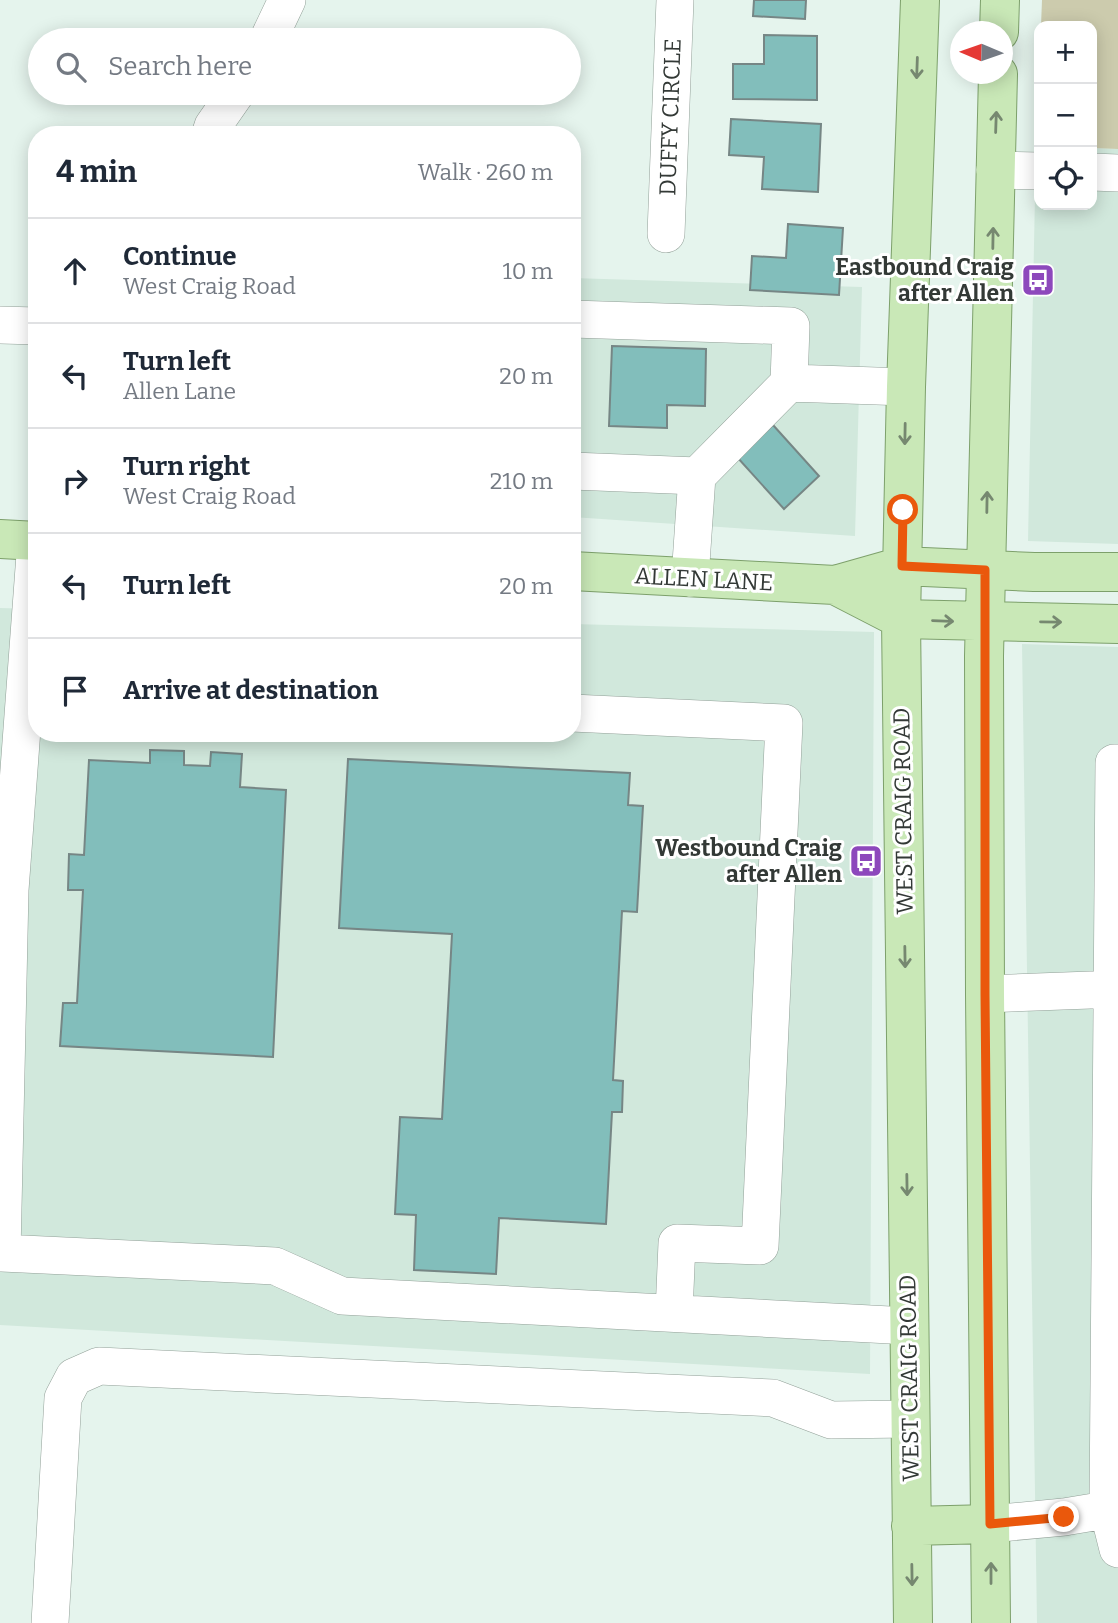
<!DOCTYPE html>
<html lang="en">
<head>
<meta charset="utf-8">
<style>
  body { margin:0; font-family:Bitter,serif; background:#f2f2f3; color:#1f2937 }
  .controls { position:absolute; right:21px; top:21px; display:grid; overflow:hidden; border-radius:14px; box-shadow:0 4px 18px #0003 }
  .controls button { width:63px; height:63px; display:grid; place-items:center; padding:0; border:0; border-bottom:2px solid #e0e1e3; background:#fff; color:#1f2937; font:35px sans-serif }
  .compass { position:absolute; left:950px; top:21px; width:63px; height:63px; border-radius:50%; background:#fff; box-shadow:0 4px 18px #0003; rotate:272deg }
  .stop { position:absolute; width:21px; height:21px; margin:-16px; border:5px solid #ea580c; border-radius:50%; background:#fff }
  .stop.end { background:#ea580c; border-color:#fff; box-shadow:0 2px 7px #0008 }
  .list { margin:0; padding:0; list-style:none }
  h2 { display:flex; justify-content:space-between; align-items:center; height:91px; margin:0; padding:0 28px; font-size:30px }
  h2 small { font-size:23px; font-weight:400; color:#747a83 }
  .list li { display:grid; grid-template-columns:46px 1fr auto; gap:21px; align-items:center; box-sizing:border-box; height:105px; padding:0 28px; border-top:2px solid #e0e1e3 }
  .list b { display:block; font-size:26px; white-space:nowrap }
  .list p { margin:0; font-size:23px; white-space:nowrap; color:#747a83 }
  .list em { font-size:23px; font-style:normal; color:#747a83 }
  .icon { flex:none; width:38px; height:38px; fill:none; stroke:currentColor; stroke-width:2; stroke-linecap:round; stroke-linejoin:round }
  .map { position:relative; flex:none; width:1118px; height:1623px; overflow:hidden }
  .search { position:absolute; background:#fff; box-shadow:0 4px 18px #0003; left:28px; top:28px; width:553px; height:77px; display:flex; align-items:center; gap:18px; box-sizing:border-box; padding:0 24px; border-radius:38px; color:#747a83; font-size:26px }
  .panel { position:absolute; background:#fff; box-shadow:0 4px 18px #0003; left:28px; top:126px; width:553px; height:616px; border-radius:28px }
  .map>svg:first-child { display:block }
</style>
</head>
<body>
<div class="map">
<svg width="1118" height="1623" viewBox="0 0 1118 1623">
  <rect width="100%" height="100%" fill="#e5f4ed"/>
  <path fill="#d1e8dc" d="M1036 146H1039V205H1092V148L1118 149V544L1028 541Z
    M572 278 862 287 855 536 572 517Z
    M0 608 37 609V733H572V624L874 632 870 1374 0 1325Z
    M1022 644 1118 647V1623H1037Z"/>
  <path fill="#cccbad" d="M1042 0H1118V149L1092 148V26H1041Z"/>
  <path fill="#82bebb" stroke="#768685" stroke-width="2" d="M754 0H806L805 19 753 16Z
    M764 35 817 36V100L733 99V64H764Z
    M731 119 821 124 818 192 762 189 764 157 729 155Z
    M788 224 843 228 839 295 750 290 752 256 786 258Z
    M612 346 706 349 705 406 667 405V428L609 426Z
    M773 425 819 476 784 509 737 457Z
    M150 750 184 751V765L210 766 211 752 242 754 240 787 286 790 273 1057 60 1046 63 1003H77L83 890H68L69 854 84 855 89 760 150 763Z
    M348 759 630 773 628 805 643 806 637 912 622 911 613 1080 623 1081 622 1112H612L606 1224 499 1218 496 1274 414 1270 416 1215 395 1214 400 1117 442 1119 452 934 339 928Z"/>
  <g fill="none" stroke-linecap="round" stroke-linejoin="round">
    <defs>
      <path id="minor" d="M268 40 287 0
        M210 135 213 126 236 93
        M995 170 1039 171
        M1092 172 1118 173
        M666 234 675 0
        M572 319 791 326 789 383 906 387
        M0 325 37 326
        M572 471 697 476 690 578
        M697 476 789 383
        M36 541 10 890 2 1253 275 1266 342 1296 909 1326
        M572 713 784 723 760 1246 677 1243 674 1313
        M1118 763H1114L1108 1509 1118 1549
        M985 994 1118 989
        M990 1524 1064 1517 1118 1508
        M50 1623 63 1398 74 1377 99 1366 773 1398 831 1420 910 1419"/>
      <path id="major" d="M999 32 1000 0
        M0 539 37 541
        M572 571 835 585 902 566 1034 572H1118
        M835 585 901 619 1118 624
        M911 1526 990 1524
        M913 1623 901 619 906 387 920 0
        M991 1623 985 994 984 656 998 74"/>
    </defs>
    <use href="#minor" stroke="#92a098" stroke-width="38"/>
    <use href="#major" stroke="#7da06b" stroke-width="40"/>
    <use href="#minor" stroke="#fff" stroke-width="37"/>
    <use href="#major" stroke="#c9e8b7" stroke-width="38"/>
  </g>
  <defs><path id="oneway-shaft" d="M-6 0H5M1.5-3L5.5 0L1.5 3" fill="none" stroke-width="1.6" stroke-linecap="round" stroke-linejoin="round" transform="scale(1.75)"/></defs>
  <g stroke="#768870">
    <use href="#oneway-shaft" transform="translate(917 68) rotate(92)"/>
    <use href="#oneway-shaft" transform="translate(996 122) rotate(-88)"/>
    <use href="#oneway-shaft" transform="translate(993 238) rotate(-89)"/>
    <use href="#oneway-shaft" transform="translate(905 434) rotate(91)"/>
    <use href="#oneway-shaft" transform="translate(987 502) rotate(-89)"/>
    <use href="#oneway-shaft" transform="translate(943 621) rotate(2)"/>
    <use href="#oneway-shaft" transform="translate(1051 622) rotate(1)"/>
    <use href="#oneway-shaft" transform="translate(905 957) rotate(89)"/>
    <use href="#oneway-shaft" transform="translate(907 1185) rotate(89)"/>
    <use href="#oneway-shaft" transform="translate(991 1573) rotate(-90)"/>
    <use href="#oneway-shaft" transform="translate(912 1575) rotate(89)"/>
  </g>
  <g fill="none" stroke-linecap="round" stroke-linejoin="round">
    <path stroke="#ea580c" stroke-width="9" d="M903 510 902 566 985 570V994L990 1524 1064 1517"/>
  </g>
  <defs>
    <symbol id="bus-square" viewBox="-11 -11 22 22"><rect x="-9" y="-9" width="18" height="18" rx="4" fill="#8d48bc" stroke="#fff"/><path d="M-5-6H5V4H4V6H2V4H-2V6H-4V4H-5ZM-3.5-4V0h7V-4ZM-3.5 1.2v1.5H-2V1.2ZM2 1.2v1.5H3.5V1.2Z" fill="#fff"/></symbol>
  </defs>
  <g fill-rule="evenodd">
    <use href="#bus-square" x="1019" y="261" width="38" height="38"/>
    <use href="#bus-square" x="847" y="842" width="38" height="38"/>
  </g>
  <g text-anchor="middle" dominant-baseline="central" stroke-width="6" stroke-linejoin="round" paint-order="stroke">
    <g font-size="23" fill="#333936" stroke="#fff">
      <text transform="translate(670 117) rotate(-88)">DUFFY CIRCLE</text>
      <text transform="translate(704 579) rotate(3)">ALLEN LANE</text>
      <text transform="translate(903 811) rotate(-91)">WEST CRAIG ROAD</text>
      <text transform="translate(909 1378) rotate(-91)">WEST CRAIG ROAD</text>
    </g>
    <g font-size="23" font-weight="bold" fill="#333936" stroke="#fff" text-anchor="end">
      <text x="1014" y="267">Eastbound Craig<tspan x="1014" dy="26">after Allen</tspan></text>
      <text x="842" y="848">Westbound Craig<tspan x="842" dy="26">after Allen</tspan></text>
    </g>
  </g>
</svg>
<div class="controls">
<button>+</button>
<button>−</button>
<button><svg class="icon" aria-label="locate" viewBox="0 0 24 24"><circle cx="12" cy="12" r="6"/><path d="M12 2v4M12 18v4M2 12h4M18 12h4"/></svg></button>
</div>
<svg class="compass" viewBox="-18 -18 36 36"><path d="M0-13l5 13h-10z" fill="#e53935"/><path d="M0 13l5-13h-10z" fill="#747a83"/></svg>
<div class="stop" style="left:903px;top:510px"></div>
<div class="stop end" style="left:1064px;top:1517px"></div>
<div class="search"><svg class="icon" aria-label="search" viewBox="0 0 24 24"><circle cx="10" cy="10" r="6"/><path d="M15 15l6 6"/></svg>Search here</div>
<section class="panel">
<h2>4 min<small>Walk · 260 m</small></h2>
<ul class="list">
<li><svg class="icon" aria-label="ahead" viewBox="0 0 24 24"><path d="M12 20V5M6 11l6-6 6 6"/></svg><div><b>Continue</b><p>West Craig Road</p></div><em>10 m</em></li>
<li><svg class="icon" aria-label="left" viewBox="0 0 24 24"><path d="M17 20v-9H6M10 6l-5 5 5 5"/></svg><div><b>Turn left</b><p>Allen Lane</p></div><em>20 m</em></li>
<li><svg class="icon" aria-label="right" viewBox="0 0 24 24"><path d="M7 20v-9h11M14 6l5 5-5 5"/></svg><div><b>Turn right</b><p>West Craig Road</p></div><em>210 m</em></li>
<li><svg class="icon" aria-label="left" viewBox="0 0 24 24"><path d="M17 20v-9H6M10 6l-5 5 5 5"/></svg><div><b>Turn left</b></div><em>20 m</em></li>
<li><svg class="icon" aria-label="arrive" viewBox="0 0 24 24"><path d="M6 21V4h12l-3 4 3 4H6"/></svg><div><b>Arrive at destination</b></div></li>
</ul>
</section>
</div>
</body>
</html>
